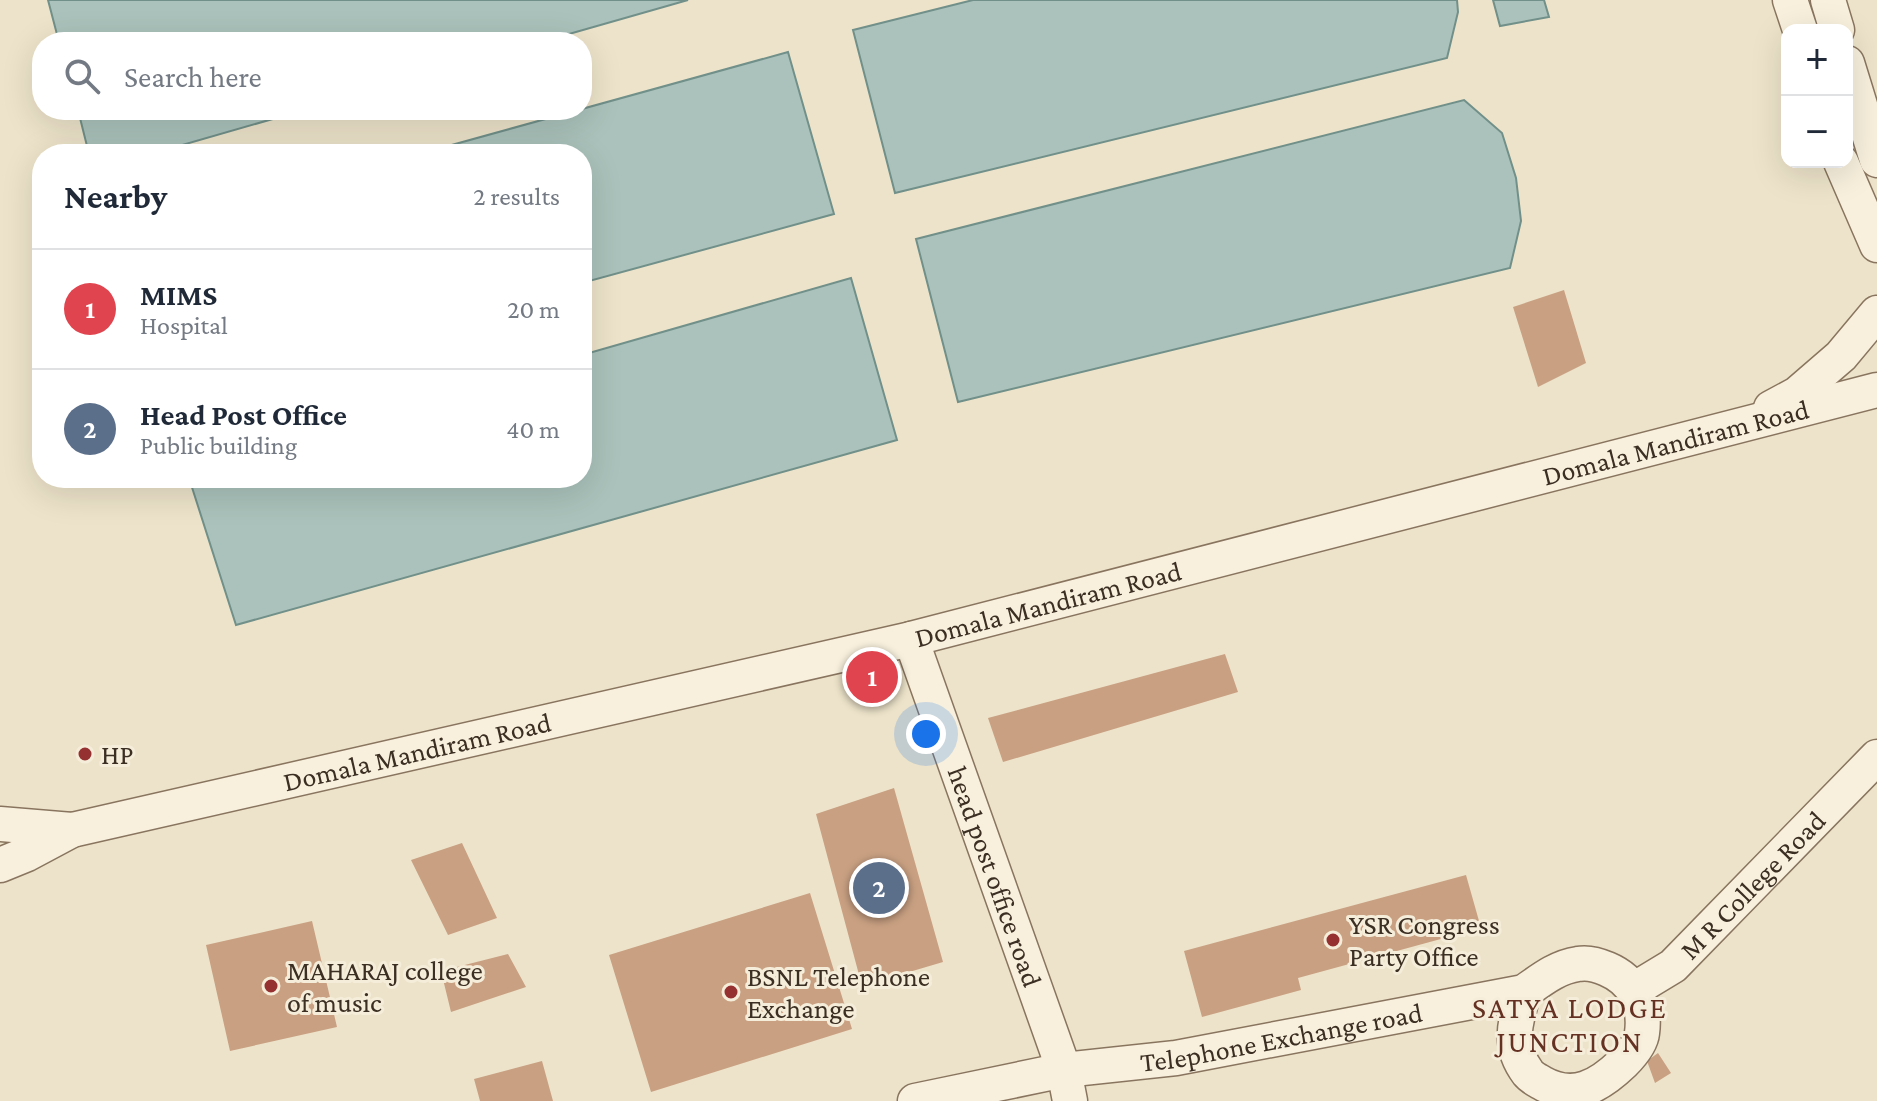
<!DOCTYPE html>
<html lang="en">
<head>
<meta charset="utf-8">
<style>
  body { margin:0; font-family:"Crimson Pro",serif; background:#f6f6f7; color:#1f2937 }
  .controls { position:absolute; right:24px; top:24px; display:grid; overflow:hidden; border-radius:16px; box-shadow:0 8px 32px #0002 }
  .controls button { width:72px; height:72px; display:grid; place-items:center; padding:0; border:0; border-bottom:2px solid #e0e1e3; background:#fff; color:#1f2937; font:40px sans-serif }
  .you { position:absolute; left:926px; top:734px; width:28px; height:28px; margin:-20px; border:6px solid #fff; border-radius:50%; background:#1a73e8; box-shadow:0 0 0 12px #1a73e833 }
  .badge { display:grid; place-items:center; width:52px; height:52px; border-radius:50%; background:#963132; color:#fff; font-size:26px; font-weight:700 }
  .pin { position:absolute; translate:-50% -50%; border:4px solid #fff; box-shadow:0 2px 8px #0006 }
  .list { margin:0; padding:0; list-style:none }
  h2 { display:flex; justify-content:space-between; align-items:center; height:104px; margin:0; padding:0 32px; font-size:34px }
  h2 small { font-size:26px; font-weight:400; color:#747a83 }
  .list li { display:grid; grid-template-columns:52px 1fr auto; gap:24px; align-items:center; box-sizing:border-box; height:120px; padding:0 32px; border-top:2px solid #e0e1e3 }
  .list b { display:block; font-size:30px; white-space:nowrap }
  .list p { margin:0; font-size:26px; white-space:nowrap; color:#747a83 }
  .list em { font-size:26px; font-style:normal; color:#747a83 }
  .icon { flex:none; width:44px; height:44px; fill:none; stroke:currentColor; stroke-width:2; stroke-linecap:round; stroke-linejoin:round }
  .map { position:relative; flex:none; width:1877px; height:1101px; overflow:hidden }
  .search { position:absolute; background:#fff; box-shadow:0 8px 32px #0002; left:32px; top:32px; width:560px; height:88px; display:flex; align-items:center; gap:20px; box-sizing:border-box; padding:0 28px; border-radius:32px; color:#747a83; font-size:30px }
  .panel { position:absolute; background:#fff; box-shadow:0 8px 32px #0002; left:32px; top:144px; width:560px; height:344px; border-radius:32px }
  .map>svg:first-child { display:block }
</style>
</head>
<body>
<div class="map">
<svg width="1877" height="1101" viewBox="0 0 1877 1101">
  <rect width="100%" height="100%" fill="#ede3ca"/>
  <path fill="#aac2bb" stroke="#719089" stroke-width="2" d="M48 0H688L541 42H59Z
    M973 0H1457L1458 12 1447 58 895 193 853 30Z
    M1493 0H1544L1549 17 1500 26Z
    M788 52 834 214 582 283V154H419Z
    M1464 100 1502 133 1516 178 1521 221 1510 268 958 402 916 239Z
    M78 110H304L151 154H89Z
    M851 278 897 440 236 625 189 478H582V355Z"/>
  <path fill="#c9a082" d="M1564 290 1586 363 1538 387 1513 307Z
    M1225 654 1238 692 1003 762 988 718Z
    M894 788 943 962 862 986 816 814Z
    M462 843 497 918 448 935 411 860Z
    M1466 875 1481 928 1298 978 1301 990 1202 1017 1184 951Z
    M810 893 852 1029 651 1092 609 955Z
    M312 921 337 1027 230 1051 206 945Z
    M508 954 526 987 451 1012 441 971Z
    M1658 1053 1671 1073 1655 1083 1647 1061Z
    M542 1061 553 1101H480L474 1079Z"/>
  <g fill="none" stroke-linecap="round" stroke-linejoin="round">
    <defs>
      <g id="minor">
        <path d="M1790 0 1800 30"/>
        <path d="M1828 0 1837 30"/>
        <path d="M1847 63 1877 160"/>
        <path d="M1841 162 1877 245"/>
        <path d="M1771 408 1797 394 1841 356 1877 313"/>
        <path id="s1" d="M911 639 1064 1070 1070 1101"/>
        <path d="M0 824 72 830"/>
        <path id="s2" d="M0 865 27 854 72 830 911 639 1877 390"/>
        <path id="s3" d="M1635 989 1673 966 1877 757"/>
        <path id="s4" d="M915 1101 1064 1070 1176 1058 1524 992C1541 980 1557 967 1578 964 1588 962 1598 965 1607 969 1633 980 1646 1004 1642 1033 1641 1043 1630 1056 1623 1063 1599 1086 1574 1101 1542 1083 1537 1080 1532 1078 1528 1073 1507 1045 1515 1023 1524 992"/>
      </g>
    </defs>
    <use href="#minor" stroke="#89755f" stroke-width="37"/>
    <use href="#minor" stroke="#f8f0dd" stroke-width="34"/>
  </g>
  <g fill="#963132" stroke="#f5edd9" stroke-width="3">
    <circle cx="85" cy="754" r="8"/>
    <circle cx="1333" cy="940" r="8"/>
    <circle cx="271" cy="986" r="8"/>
    <circle cx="731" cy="992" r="8"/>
  </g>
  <g text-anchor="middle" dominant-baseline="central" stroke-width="6" stroke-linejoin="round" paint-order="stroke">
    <g font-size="28" fill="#3b2e22" stroke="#f5edd9">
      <text stroke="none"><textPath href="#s2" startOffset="1730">Domala Mandiram Road</textPath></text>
      <text stroke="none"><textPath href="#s2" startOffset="1082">Domala Mandiram Road</textPath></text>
      <text stroke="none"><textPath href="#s2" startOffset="434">Domala Mandiram Road</textPath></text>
      <text stroke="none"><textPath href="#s1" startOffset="252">head post office road</textPath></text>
      <text stroke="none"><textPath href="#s3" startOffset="158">M R College Road</textPath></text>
      <text stroke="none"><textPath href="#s4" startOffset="372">Telephone Exchange road</textPath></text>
    </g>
    <g font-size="28" fill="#3b2e22" stroke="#f5edd9" text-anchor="start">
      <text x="101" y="754">HP</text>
      <text x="1349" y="924">YSR Congress<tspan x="1349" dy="32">Party Office</tspan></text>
      <text x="287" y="970">MAHARAJ college<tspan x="287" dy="32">of music</tspan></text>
      <text x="747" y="976">BSNL Telephone<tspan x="747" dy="32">Exchange</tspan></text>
    </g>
    <g font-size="30" letter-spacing="2" fill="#653123" stroke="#f5edd9">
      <text x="1570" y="1007">SATYA LODGE<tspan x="1570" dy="34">JUNCTION</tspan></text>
    </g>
  </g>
</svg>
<div class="controls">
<button>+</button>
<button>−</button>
</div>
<div class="you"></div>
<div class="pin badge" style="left:872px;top:677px;background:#e0444e">1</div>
<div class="pin badge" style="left:879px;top:888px;background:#5c6f8a">2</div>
<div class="search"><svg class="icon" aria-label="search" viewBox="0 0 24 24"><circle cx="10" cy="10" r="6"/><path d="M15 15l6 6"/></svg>Search here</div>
<section class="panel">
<h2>Nearby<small>2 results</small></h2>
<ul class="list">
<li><span class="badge" style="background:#e0444e">1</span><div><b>MIMS</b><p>Hospital</p></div><em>20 m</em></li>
<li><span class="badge" style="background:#5c6f8a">2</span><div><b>Head Post Office</b><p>Public building</p></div><em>40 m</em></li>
</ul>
</section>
</div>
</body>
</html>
